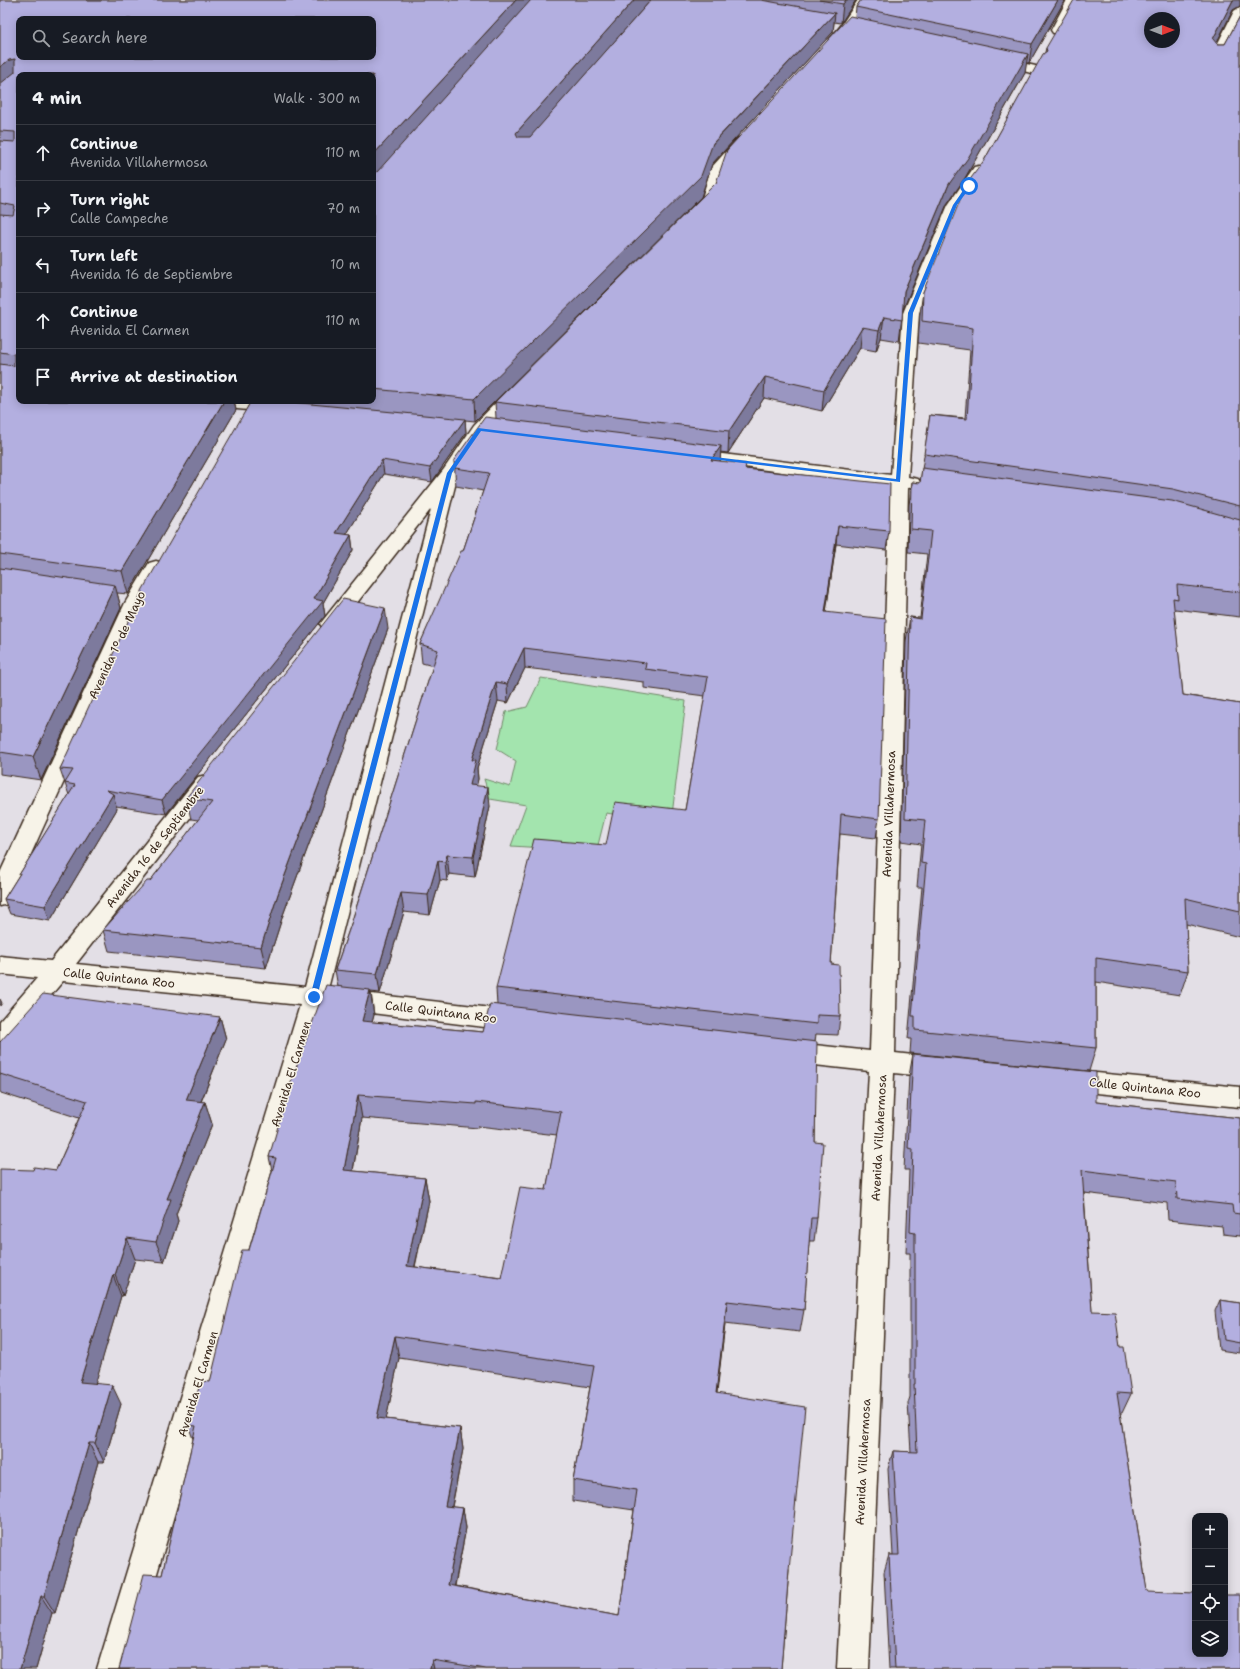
<!DOCTYPE html>
<html lang="en">
<head>
<meta charset="utf-8">
<style>
  body { margin:0; font-family:"Shantell Sans",sans-serif; background:#242831; color:#f1f3f6 }
  .controls { position:absolute; right:12px; bottom:12px; display:grid; overflow:hidden; border-radius:8px; box-shadow:0 2px 10px #0003 }
  .controls button { width:36px; height:36px; display:grid; place-items:center; padding:0; border:0; border-bottom:1px solid #363941; background:#171b24; color:#f1f3f6; font:20px sans-serif }
  .compass { position:absolute; left:1144px; top:12px; width:36px; height:36px; border-radius:50%; background:#171b24; box-shadow:0 2px 10px #0003; rotate:90deg }
  .stop { position:absolute; width:12px; height:12px; margin:-9px; border:3px solid #1a73e8; border-radius:50%; background:#fff }
  .stop.end { background:#1a73e8; border-color:#fff; box-shadow:0 1px 4px #0008 }
  .list { margin:0; padding:0; list-style:none }
  h2 { display:flex; justify-content:space-between; align-items:center; height:52px; margin:0; padding:0 16px; font-size:17px }
  h2 small { font-size:13px; font-weight:400; color:#9ea1a6 }
  .list li { display:grid; grid-template-columns:26px 1fr auto; gap:12px; align-items:center; box-sizing:border-box; height:56px; padding:0 16px; border-top:1px solid #363941 }
  .list b { display:block; font-size:15px; white-space:nowrap }
  .list p { margin:0; font-size:13px; white-space:nowrap; color:#9ea1a6 }
  .list em { font-size:13px; font-style:normal; color:#9ea1a6 }
  .icon { flex:none; width:22px; height:22px; fill:none; stroke:currentColor; stroke-width:2; stroke-linecap:round; stroke-linejoin:round }
  .map { position:relative; flex:none; width:1240px; height:1669px; overflow:hidden }
  .search { position:absolute; background:#171b24; box-shadow:0 2px 10px #0003; left:16px; top:16px; width:360px; height:44px; display:flex; align-items:center; gap:10px; box-sizing:border-box; padding:0 14px; border-radius:8px; color:#9ea1a6; font-size:15px }
  .panel { position:absolute; background:#171b24; box-shadow:0 2px 10px #0003; left:16px; top:72px; width:360px; height:332px; border-radius:8px }
  .map>svg:first-child { display:block }
</style>
</head>
<body>
<div class="map">
<svg width="1240" height="1669" viewBox="0 0 1240 1669">
  <rect width="100%" height="100%" fill="#e3dfe6"/>
  <filter id="ink" filterUnits="userSpaceOnUse"><feTurbulence type="fractalNoise" baseFrequency=".025" numOctaves="2"/><feDisplacementMap in="SourceGraphic" scale="8" xChannelSelector="R" yChannelSelector="G"/><feConvolveMatrix kernelMatrix="1 2 1 2 8 2 1 2 1" color-interpolation-filters="sRGB"/></filter>
  <g filter="url(#ink)">
    <path fill="#a3e4ae" stroke="#6f8766" d="M541 678 686 701 671 823 606 813 587 889 561 849 511 846 526 805 490 799 484 779 510 787 516 761 497 749 506 712 527 707Z"/>
    <g fill="none" stroke-linecap="round" stroke-linejoin="round">
      <defs>
        <path id="minor" d="M858 0H870L849 32 839 43H831L829 40 840 27Z
          M1067 0H1079L1061 33H1053L1051 30Z
          M1240 7V23L1222 59 1220 62H1212L1210 59 1234 11Z
          M996 57 1040 67 1042 70 1036 74 992 64 990 61Z
          M743 137 748 138 750 141 725 169 716 199 702 214H692L690 211 702 198 711 168 738 138Z
          M979 166 984 167 986 170 962 205 919 313 908 477 918 479 921 483 918 487 908 488 895 1053 940 1058 949 1061 952 1068 949 1075 940 1078 894 1073 869 1669H837L869 1071 787 1062 778 1059 775 1052 778 1045 787 1042 870 1051 890 486 690 460 684 459 681 455 684 451 690 450 891 475 903 313 948 205 974 167Z
          M516 387 522 388 524 392 486 432 454 479 456 482 328 989 517 1011 526 1014 529 1021 526 1028 517 1031 323 1007 129 1669H97L300 1005 63 981 9 1045 0 1048V1021L37 978 0 974V956L51 961 198 777 206 775 214 777 217 782 214 787 76 964 305 987 431 509 337 628 330 630 323 628 320 624 444 469 474 425 510 388Z
          M198 401C226 401 257 398 285 404L287 408 285 412 279 413 206 406 200 405Z
          M156 561 163 563 165 567 145 603 11 898 8 904 0 906V873L125 603 149 563Z
          M1066 1070 1240 1087V1107L1066 1090 1057 1087 1054 1080 1057 1073Z"/>
      </defs>
      <use href="#minor" stroke="#3b2a1e" stroke-width="3"/>
      <use href="#minor" fill="#f7f3e8" fill-rule="evenodd"/>
    </g>
    <path fill="#9a96c1" stroke="#3b2a1e" fill-rule="evenodd" d="M0 0 102 1V0H856L841 23 834 22 833 32 712 164 701 197 475 421 465 420 466 433 432 482 384 474 346 535H351L353 550 323 603 325 616 166 814 116 806 117 809 50 921 10 914 4 899 69 795 60 769 251 401H373V75L19 401H234L236 410 128 594 117 593 121 608 41 780 0 774ZM19 19 373 57H19Z
      M861 0H1065L1029 63H1026L1025 73 965 178 947 204 903 309 899 341 881 338 876 351 860 348 822 411 764 398 728 453 720 452V461L746 469 889 531 886 550 836 544 826 612 879 819 876 838 840 834 831 964 840 1016 838 1035 816 1034 815 1042V1142L817 1218 814 1241H809L804 1310 800 1332 725 1323 717 1393 789 1570 781 1669H119L162 1575 193 1439 188 1425 210 1382 272 1171 269 1157 338 987 335 970 351 924 433 666 422 663 420 644 463 551 483 491 456 486 454 460 496 418 495 402 716 183 855 17 856 7ZM525 668 644 682V688L705 696 685 810 606 845 496 988 497 1005 483 1032 372 1022 374 1015 371 992 380 993 404 912 430 915 440 880 447 881 449 874 475 877 490 806 476 786 478 779 477 768 498 701 508 703ZM362 1118 478 1128V1126L557 1135 546 1190 501 1278 415 1267 429 1201 425 1178 353 1171ZM399 1358 590 1387 573 1480V1501L634 1510 619 1616 455 1586 466 1528 463 1508 452 1507 463 1449 460 1428 386 1419Z
      M1240 0V6L1233 10 1216 43 1217 44H1225L1240 16V617L1175 609 1174 612 1183 695 1240 704V937L1186 924 1188 971 1180 995 1096 982V1048L1089 1071 910 1053 911 1039H908L922 887H917L921 844 901 841 906 641 910 617 920 618 927 554 908 552 909 505 912 482 920 483 930 415 965 418 970 350 918 343 920 313 923 292 985 159 1045 52 1046 48Z
      M388 629 283 915 266 968 109 951 103 930 150 881 198 820 191 819 186 798Z
      M220 1017 226 1039 201 1102H205L212 1124 176 1214 178 1221 164 1262 135 1259 123 1296H121L95 1383 121 1404 104 1462H98L55 1613H52L36 1669 33 1170H56L79 1118 1 1093 0 1091V1042Z
      M913 1054 1096 1102 1240 1118V1236L1223 1234 1222 1226 1168 1220 1167 1203 1084 1193 1092 1311 1120 1347 1131 1394 1122 1413H1120L1147 1591 1240 1669H889L884 1572 889 1555H893L888 1469 893 1451 911 1452 908 1403 910 1397V1253H906L909 1170H904L909 1076Z
      M1220 1300 1240 1303V1353L1219 1350 1215 1311Z"/>
    <path fill="#7d7a9d" stroke="#3b2a1e" d="M86 0H101L103 7 90 18Z
      M516 0H534L373 178V155Z
      M634 0H651L517 153 516 133Z
      M846 0H856L841 23 843 4Z
      M1058 0H1065L1029 63 1032 44Z
      M1233 0H1240V6L1233 10 1209 58 1213 39Z
      M835 13 833 32 712 164 701 197 475 421 474 399Z
      M1028 54 1025 73 965 178 947 204 902 312 904 291 949 184Z
      M15 59 19 75 0 91V67L9 60Z
      M884 317 881 338 876 351 879 330Z
      M862 327 860 348 822 411 824 390Z
      M765 377 764 398 728 453 729 431Z
      M224 401H234L236 410 128 594 122 571Z
      M465 419 466 433 432 482 430 468Z
      M721 446 720 465 711 460Z
      M382 460 384 474 338 548 336 533Z
      M838 526 836 544 823 631 825 612Z
      M351 535 353 550 323 603 325 616 166 814 162 800 314 599Z
      M115 585 121 608 41 780 33 757Z
      M385 608 388 629 283 915 266 968 261 947 278 894Z
      M524 648 525 668 508 703 507 684Z
      M496 682 498 701 477 768 478 779 472 805 470 785 472 760Z
      M488 787 490 806 475 877 473 857Z
      M113 794 117 809 50 921 45 906Z
      M447 855 449 874 447 881 445 862Z
      M438 861 440 880 430 915 428 895Z
      M401 893 404 912 380 993 377 974Z
      M370 990 374 1015 366 1045 362 1021Z
      M0 999 2 1003 0 1006Z
      M220 1017 226 1039 193 1121 186 1100Z
      M358 1095 362 1118 349 1193 344 1170Z
      M205 1102 212 1124 176 1214 178 1221 164 1262 156 1242 167 1199Z
      M425 1178 429 1201 410 1288 407 1266Z
      M127 1238 135 1259 123 1296 115 1275Z
      M113 1275 121 1296 90 1402 80 1382Z
      M727 1301 725 1323 714 1414 716 1393Z
      M395 1336 399 1358 382 1439 377 1418Z
      M112 1385 121 1404 104 1462 95 1443Z
      M460 1428 463 1449 448 1526 445 1506Z
      M89 1443 98 1462 55 1613 44 1596Z
      M463 1508 466 1528 451 1604 448 1585Z
      M41 1596 52 1613 36 1669H20Z
      M432 1660 434 1669H430Z"/>
    <path fill="#b3afe0" stroke="#3b2a1e" fill-rule="evenodd" d="M0 0H86L87 1H101L102 0H516L373 155V75H19V401H224L122 571 0 554V364L14 366V354L0 352V214L13 215 15 206 0 203V141L15 142V132L0 131V84L15 72V59L9 60 0 67ZM19 19H373V57H19V56H18V54H19Z
      M531 0H634L516 133 518 137H530L651 0H761L835 13 713 143 701 176 474 399 373 389V173L377 172Z
      M819 0H846L843 4Z
      M861 0H1058L1032 44 856 7Z
      M1074 0H1233L1213 39 1217 44H1225L1240 16V506L1173 489 924 454 930 415 967 419 973 328 922 321 923 292 966 185 985 159 1043 54 1047 51 1046 48ZM1150 18H1174V42H1150Z
      M850 16 1028 54 968 158 949 184 904 291 902 320 884 317 879 330 862 327 824 390 765 377 729 431 495 402 716 183 727 150Z
      M251 401H280L465 419 430 468 382 460 336 533 351 535 314 599 323 601 162 800 106 790 113 794 45 906 4 899 75 785 65 783 73 770 60 769 143 589Z
      M485 417 721 446 711 460 746 464 745 469 890 484 889 531 838 526 825 612 886 619 879 819 841 814 831 964 839 965 840 1016 817 1015V1024L496 988 534 839 606 845 615 802 685 810 708 677 645 669 646 663 524 648 507 684 496 682 472 760H476L470 785 488 787 473 857 447 855 445 862 438 861 428 895 401 893 377 974 335 970 351 924 438 650 420 644 461 551H463L489 473 455 468 454 460Z
      M922 468 1172 501 1240 520V592L1177 585 1178 599 1173 598 1183 695 1240 704V911L1185 898 1188 971 1096 958V1048L915 1030V1016H912L926 864 921 863 925 820 905 818 910 617 921 619 931 531 911 529 912 482 920 483Z
      M0 568 115 585 33 757 0 752Z
      M343 599 385 608 278 894 261 947 103 930 147 881H150L212 802 186 798Z
      M326 985 370 990 362 1021 483 1032 490 1004 817 1042 815 1142 823 1143 817 1218H811L804 1310 727 1301 716 1393 805 1407 789 1570 781 1669H486L432 1660 430 1669H119L144 1574 162 1575 196 1426 188 1425V1423L201 1381 210 1382 242 1250H249L276 1158 269 1157 291 1082ZM358 1095 476 1104V1102L561 1112 546 1190 520 1187 501 1278 407 1266 425 1178 344 1170ZM395 1336 594 1366 573 1480 637 1490 619 1616 448 1585 463 1508 445 1506 460 1428 377 1418Z
      M43 994 220 1017 186 1100 205 1102 167 1199H171L156 1242 127 1238 115 1275H113L80 1382 112 1385 95 1443H89L44 1596H41L20 1669H0V1169L33 1170 34 1167 56 1170 87 1101 0 1074V1042Z
      M913 1054 1096 1072V1102L1240 1118V1214L1233 1213 1232 1205 1177 1199 1176 1182 1082 1170 1092 1311 1115 1312 1120 1347H1124L1131 1394 1117 1393 1147 1591 1195 1593V1654H1225V1595H1240V1669H895L889 1555H899L893 1451 917 1452 914 1384H915V1233L910 1232 913 1149 908 1148Z
      M1220 1300 1240 1303V1343L1224 1340Z"/>
  </g>
  <path fill="#1a73e8" d="M967 185 971 186 957 205 913 313 900 482 481 431 452 473 317 997 314 1000 311 999 310 997 447 473 478 428 896 479 908 313 953 205Z"/>
  <g text-anchor="middle" dominant-baseline="central" stroke-width="3" stroke-linejoin="round" paint-order="stroke">
    <g font-size="12" fill="#3b2a1e" stroke="#f7f3e8">
      <text transform="translate(117 645) rotate(-65)">Avenida 1º de Mayo</text>
      <text transform="translate(889 814) rotate(-88)">Avenida Villahermosa</text>
      <text transform="translate(155 847) rotate(-52)">Avenida 16 de Septiembre</text>
      <text transform="translate(119 978) rotate(6)">Calle Quintana Roo</text>
      <text transform="translate(441 1012) rotate(7)">Calle Quintana Roo</text>
      <text transform="translate(291 1074) rotate(-73)">Avenida El Carmen</text>
      <text transform="translate(1145 1088) rotate(6)">Calle Quintana Roo</text>
      <text transform="translate(879 1138) rotate(-87)">Avenida Villahermosa</text>
      <text transform="translate(198 1384) rotate(-73)">Avenida El Carmen</text>
      <text transform="translate(863 1462) rotate(-87)">Avenida Villahermosa</text>
    </g>
  </g>
</svg>
<div class="controls">
<button>+</button>
<button>−</button>
<button><svg class="icon" aria-label="locate" viewBox="0 0 24 24"><circle cx="12" cy="12" r="6"/><path d="M12 2v4M12 18v4M2 12h4M18 12h4"/></svg></button>
<button><svg class="icon" aria-label="layers" viewBox="0 0 24 24"><path d="M12 4l9 5-9 5-9-5zM3 14l9 5 9-5"/></svg></button>
</div>
<svg class="compass" viewBox="-18 -18 36 36"><path d="M0-13l5 13h-10z" fill="#e53935"/><path d="M0 13l5-13h-10z" fill="#9ea1a6"/></svg>
<div class="stop" style="left:969px;top:186px"></div>
<div class="stop end" style="left:314px;top:997px"></div>
<div class="search"><svg class="icon" aria-label="search" viewBox="0 0 24 24"><circle cx="10" cy="10" r="6"/><path d="M15 15l6 6"/></svg>Search here</div>
<section class="panel">
<h2>4 min<small>Walk · 300 m</small></h2>
<ul class="list">
<li><svg class="icon" aria-label="ahead" viewBox="0 0 24 24"><path d="M12 20V5M6 11l6-6 6 6"/></svg><div><b>Continue</b><p>Avenida Villahermosa</p></div><em>110 m</em></li>
<li><svg class="icon" aria-label="right" viewBox="0 0 24 24"><path d="M7 20v-9h11M14 6l5 5-5 5"/></svg><div><b>Turn right</b><p>Calle Campeche</p></div><em>70 m</em></li>
<li><svg class="icon" aria-label="left" viewBox="0 0 24 24"><path d="M17 20v-9H6M10 6l-5 5 5 5"/></svg><div><b>Turn left</b><p>Avenida 16 de Septiembre</p></div><em>10 m</em></li>
<li><svg class="icon" aria-label="ahead" viewBox="0 0 24 24"><path d="M12 20V5M6 11l6-6 6 6"/></svg><div><b>Continue</b><p>Avenida El Carmen</p></div><em>110 m</em></li>
<li><svg class="icon" aria-label="arrive" viewBox="0 0 24 24"><path d="M6 21V4h12l-3 4 3 4H6"/></svg><div><b>Arrive at destination</b></div></li>
</ul>
</section>
</div>
</body>
</html>
